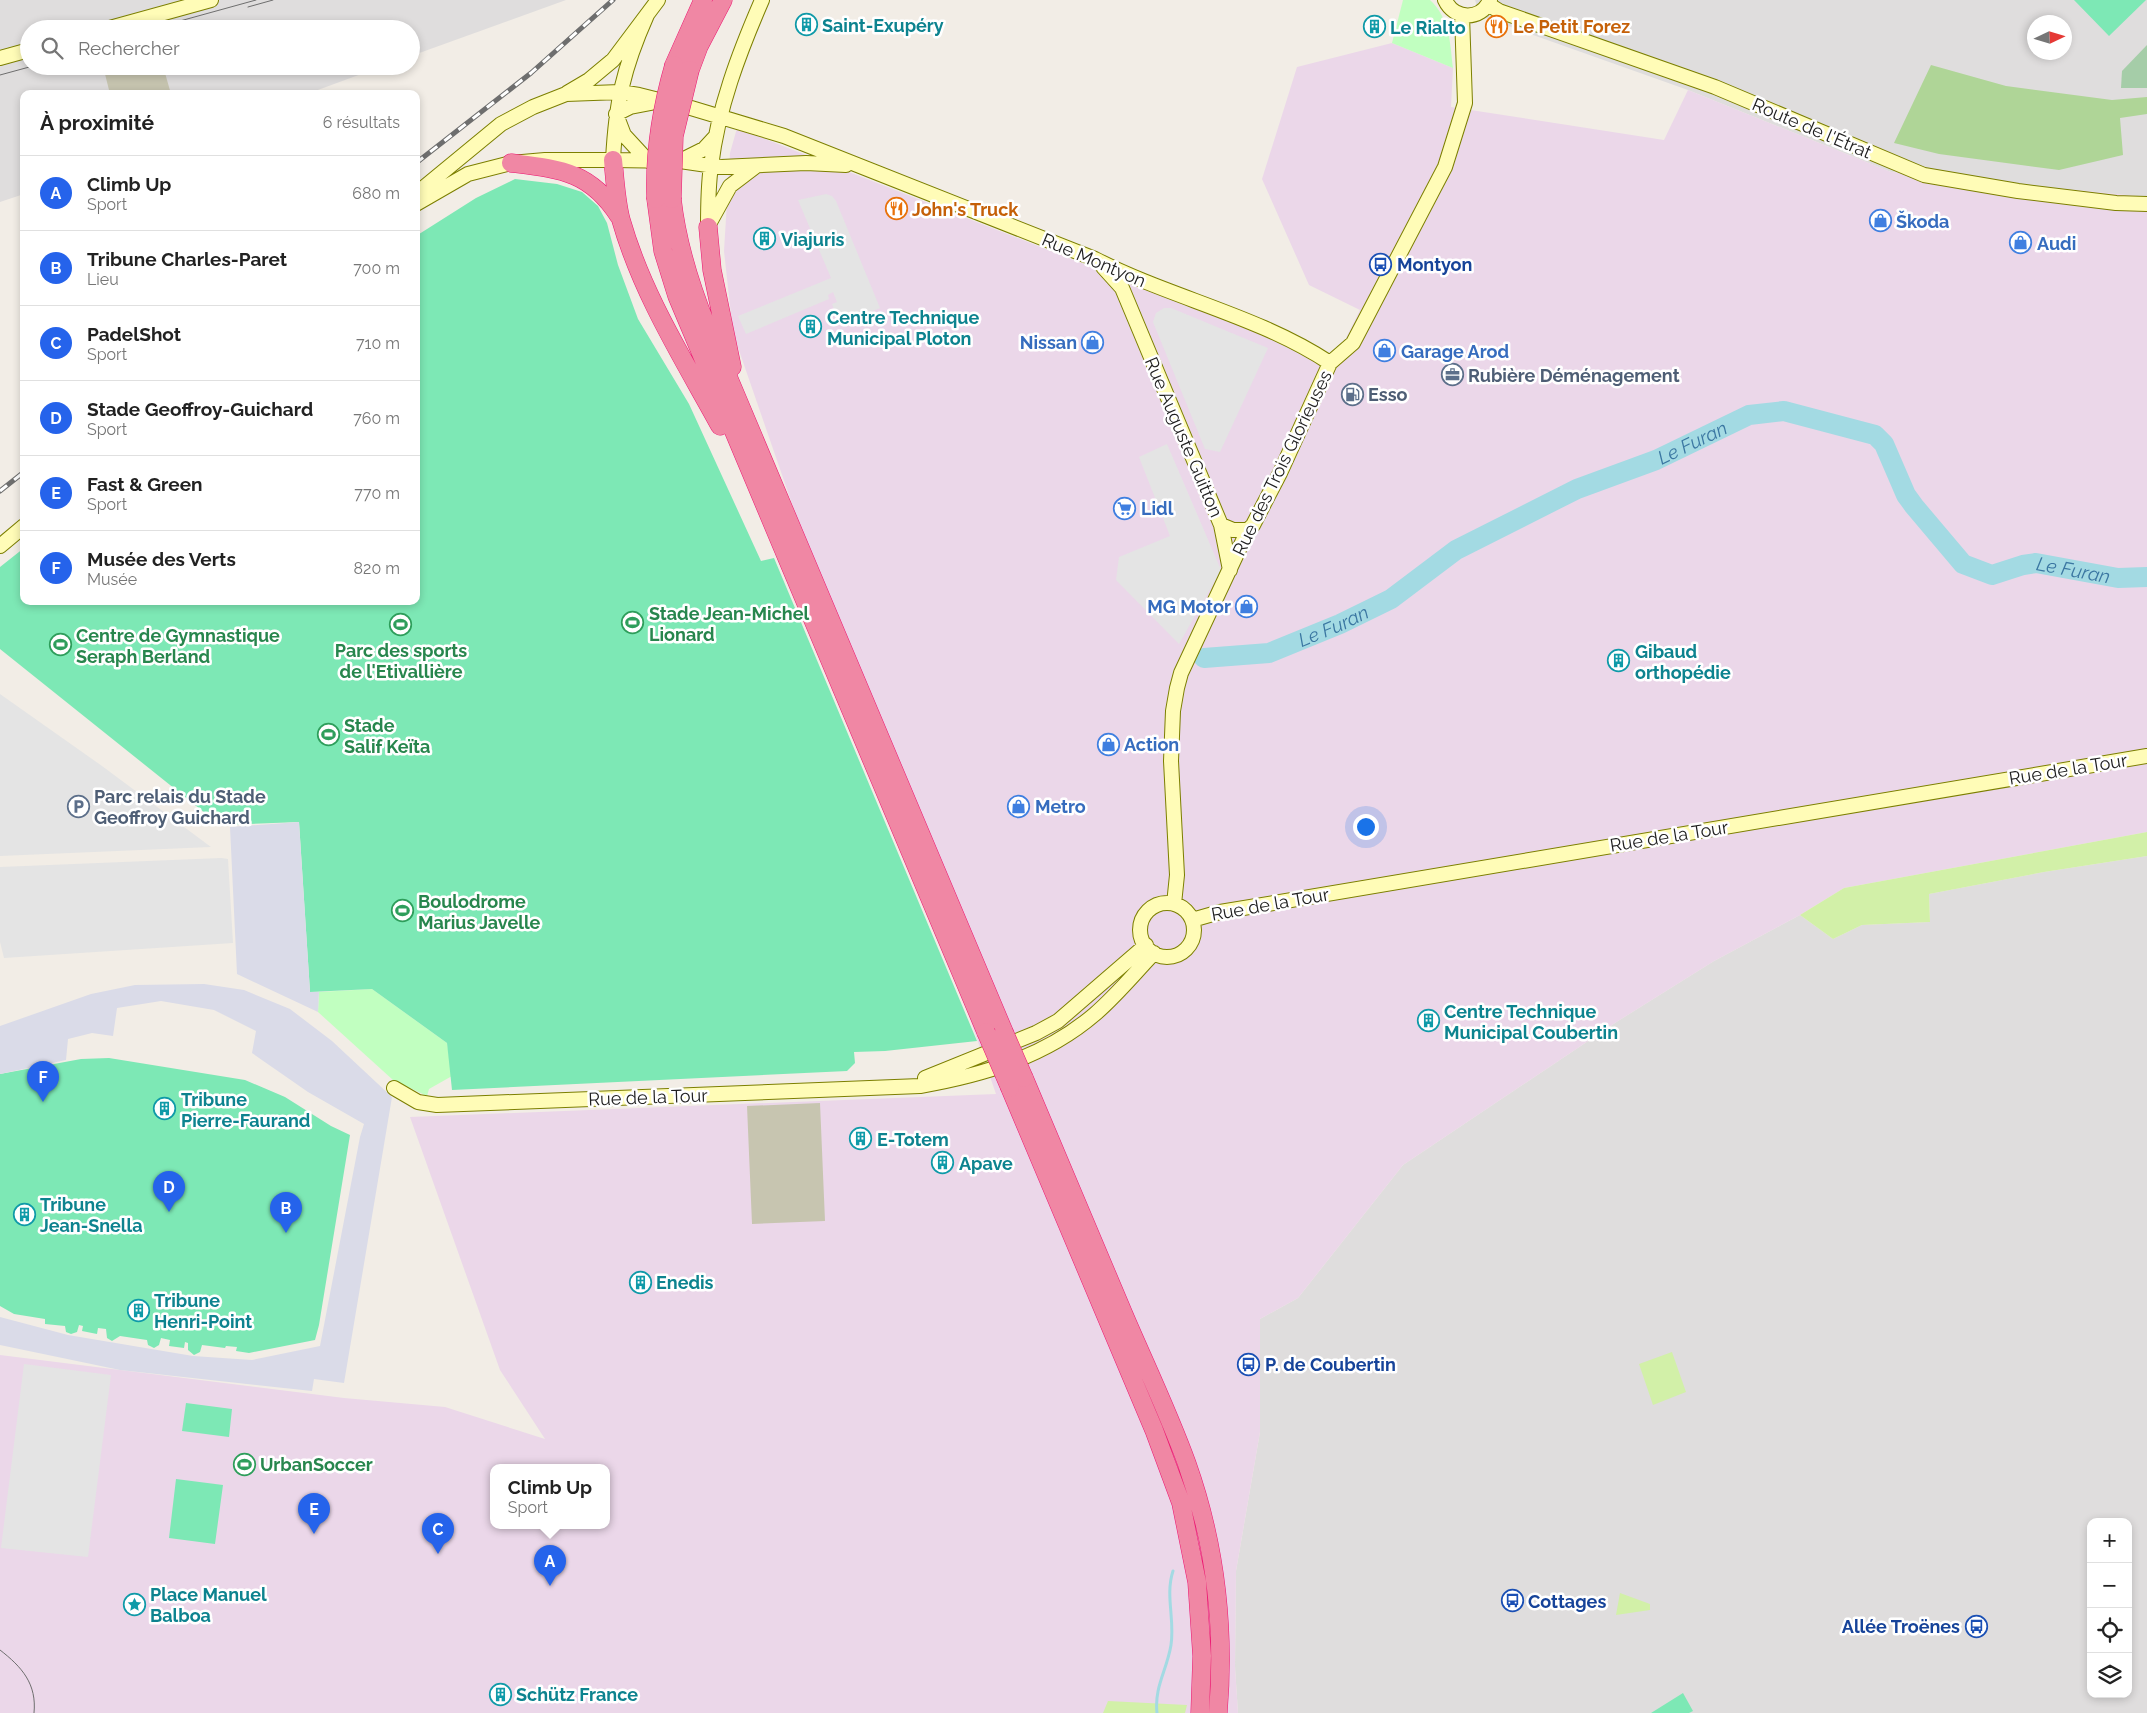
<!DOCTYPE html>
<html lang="fr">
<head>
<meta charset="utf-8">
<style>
  body { margin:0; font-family:Raleway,sans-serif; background:#f6f6f6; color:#222 }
  .controls { position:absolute; right:15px; bottom:15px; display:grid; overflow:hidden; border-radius:10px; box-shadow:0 2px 8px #0003 }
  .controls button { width:45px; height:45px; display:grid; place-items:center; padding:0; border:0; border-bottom:1px solid #e0e0e0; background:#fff; color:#222; font:25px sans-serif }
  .compass { position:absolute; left:2027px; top:15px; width:45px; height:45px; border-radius:50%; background:#fff; box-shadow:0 2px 8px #0003; rotate:86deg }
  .you { position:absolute; left:1365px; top:826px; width:18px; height:18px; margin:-12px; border:4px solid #fff; border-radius:50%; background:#1a73e8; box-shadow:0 0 0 8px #1a73e833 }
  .badge { display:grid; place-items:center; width:32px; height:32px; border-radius:50%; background:#2563eb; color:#fff; font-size:16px; font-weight:700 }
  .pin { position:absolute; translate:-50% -41px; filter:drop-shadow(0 1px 2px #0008) }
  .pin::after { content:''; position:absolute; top:26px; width:18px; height:15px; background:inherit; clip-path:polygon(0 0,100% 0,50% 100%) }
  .popup { position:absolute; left:490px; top:1464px; width:120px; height:65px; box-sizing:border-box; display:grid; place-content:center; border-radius:10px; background:#fff; filter:drop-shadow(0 1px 4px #0005); font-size:16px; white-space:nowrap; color:#767676 }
  .popup b { font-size:19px; color:#222 }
  .popup::after { content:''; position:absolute; left:50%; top:100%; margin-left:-10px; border:10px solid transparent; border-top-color:#fff }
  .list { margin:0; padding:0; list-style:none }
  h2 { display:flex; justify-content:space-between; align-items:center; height:65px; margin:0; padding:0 20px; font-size:21px }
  h2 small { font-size:16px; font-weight:400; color:#767676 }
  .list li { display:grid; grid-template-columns:32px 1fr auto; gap:15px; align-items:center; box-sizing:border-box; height:75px; padding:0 20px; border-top:1px solid #e0e0e0 }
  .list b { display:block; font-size:19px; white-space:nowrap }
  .list p { margin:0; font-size:16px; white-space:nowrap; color:#767676 }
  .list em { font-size:16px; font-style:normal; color:#767676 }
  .icon { flex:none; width:28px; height:28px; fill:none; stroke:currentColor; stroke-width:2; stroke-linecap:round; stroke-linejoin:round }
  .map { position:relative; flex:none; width:2147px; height:1713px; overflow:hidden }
  .search { position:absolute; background:#fff; box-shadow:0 2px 8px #0003; left:20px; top:20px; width:400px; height:55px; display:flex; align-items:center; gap:12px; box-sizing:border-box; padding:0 18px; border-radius:28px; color:#767676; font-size:19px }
  .panel { position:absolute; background:#fff; box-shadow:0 2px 8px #0003; left:20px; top:90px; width:400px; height:515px; border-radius:10px }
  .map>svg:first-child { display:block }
</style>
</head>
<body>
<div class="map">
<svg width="2147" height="1713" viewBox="0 0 2147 1713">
  <rect width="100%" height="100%" fill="#f2ede6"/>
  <path fill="#dfdddd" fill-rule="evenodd" d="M0 0H566L411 56V29H29V66H383L307 94H24V194L0 202Z
    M1475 0H2147V197L1891 172 1688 90 1480 16ZM2034 22H2064V52H2034Z
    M2147 856V1713H1238L1235 1667 1236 1571 1260 1432V1319L1298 1298 1403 1165 1618 1021 1714 961 1800 915 1833 939 1862 925 1930 922 1929 894 2044 872ZM2091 1522H2128V1694H2091Z"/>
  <path fill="#ebd7e9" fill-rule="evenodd" d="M1392 43 1453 68 1451 107 1664 140 1688 90 1891 172 2147 197V832L1844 888 1800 915 1714 961 1618 1021 1403 1165 1298 1298 1260 1319V1432L1236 1571 1235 1667 1238 1713H0V1355L344 1398 445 1407 545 1439 500 1370 410 1117 996 1094 733 333 724 251 730 153 737 128 1334 362 1360 310 1309 285 1262 179 1297 67ZM494 1467H606V1525H494Z"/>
  <path fill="#c7c5b0" d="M120 66H163L171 94H110L104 70Z
    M820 1103 825 1221 752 1224 747 1106Z"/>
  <path fill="#d2f0a8" d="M2147 832V856L2044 872 1929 894 1930 922 1862 925 1833 939 1800 915 1844 888Z
    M1672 1352 1686 1392 1653 1405 1639 1364Z
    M1620 1593 1650 1604V1610L1616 1615Z
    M1108 1701 1187 1705 1185 1713H1103Z"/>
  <path fill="#afd597" d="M1931 65 2006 86 2112 100 2147 97V114L2120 118 2123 155 2059 170 1939 154 1894 143Z"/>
  <path fill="#a5cda8" d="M2147 45V88H2121L2122 71Z"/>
  <path fill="#c1ffc0" d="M1403 0H1430C1450 19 1450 42 1453 68L1392 43Z
    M372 989 447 1043 452 1076 429 1089 427 1096 393 1080 318 1012 319 992Z"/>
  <path fill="#7de8b5" d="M2074 0H2146L2109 36Z
    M515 179 557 184 582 192 598 206 607 223 618 265 638 319 689 404 761 561 774 558 977 1041 885 1051 854 1052 855 1063 847 1071 452 1090 447 1043 372 989 310 992 299 822 220 825 0 649V567L24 548V601H416V236L476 198Z
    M109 1058 245 1080 285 1097 331 1126 350 1135 319 1325 315 1340 249 1353 236 1351 237 1347 226 1346 225 1348 202 1345 200 1352 194 1355 188 1350V1343L185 1342 184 1348 169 1346 170 1340 161 1338 159 1345 154 1348 148 1345 147 1340 120 1336 112 1341 107 1338 106 1329 98 1328 97 1334 82 1331 83 1326 79 1325 77 1332 71 1334 66 1332 65 1326 45 1324V1319L14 1314 0 1306V1074L81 1059Z
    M186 1403 232 1409 229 1437 182 1431Z
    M176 1479 223 1485 215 1544 169 1538Z
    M1683 1693 1693 1711 1689 1713H1651Z"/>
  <path fill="#e4e4e4" d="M826 194 832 196 836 201 880 308 840 325 832 304 837 302 833 292 828 295 829 299 746 334 738 316 831 278 798 200Z
    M1164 308H1171L1268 348 1220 452 1205 449 1153 322 1156 313Z
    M1167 444 1221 570 1179 644 1116 580 1119 557 1170 536 1139 457Z
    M0 694 102 766 211 847 0 856Z
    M221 858 228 859 233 943 4 958 0 942V867Z
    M24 1364 111 1375 88 1557 1 1548Z"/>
  <path fill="#dadbe8" d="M299 822 310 992H319L318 1012 237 974 230 827Z
    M204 984 244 990 290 1009 332 1041 392 1097 344 1383 314 1379 312 1391 256 1385 120 1370 0 1345V1317L68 1335 193 1356 252 1360 320 1346 360 1137 364 1124 308 1092 252 1053 256 1031 214 1010 161 1001 117 1008 113 1036 92 1033 68 1039 66 1060 0 1074V1026L91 994 135 985Z"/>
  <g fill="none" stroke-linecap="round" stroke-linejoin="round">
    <path stroke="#a3dae3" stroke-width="3" d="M1157 1713C1154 1687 1167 1670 1171 1645 1175 1620 1165 1595 1173 1571"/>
    <path stroke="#a3dae3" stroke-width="20" id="s1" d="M1204 658 1269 653 1340 624 1391 599 1456 550 1577 489 1656 460 1749 415 1784 411 1875 435 1884 444 1906 495 1914 506 1963 564 1992 575 2023 565 2036 563 2118 578 2147 577"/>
    <defs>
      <path id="secondary" d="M1445 0C1454 20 1481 21 1490 0
        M1488 4 1499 11 1715 87 1924 175 2018 191 2116 203 2147 204
        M106 29 211 0
        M0 58 29 50
        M567 93 589 80 613 60 658 0
        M613 160C616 102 623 69 647 15
        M648 161 624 135 616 114 630 107 656 102
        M680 161 704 149 716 136
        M416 194 501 124 533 107 566 94 620 92 639 95 691 108 784 136 1095 259C1171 298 1259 316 1330 363
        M416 204 468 174 511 163 545 160H613L680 161 721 167 806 163 846 165
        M709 224 730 186 755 167
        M708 227C708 207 708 186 711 166 718 108 739 53 762 0
        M1103 267 1122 288 1221 525 1230 570
        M1221 525 1233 530H1248
        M0 546 24 526
        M1140 930a27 27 0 1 1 54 0a27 27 0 1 1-54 0Z
        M1174 904 1177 875 1171 761 1173 711 1177 688 1181 673 1248 530 1253 525 1280 473 1330 363 1353 343 1445 167 1465 103 1462 15
        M1192 920 1220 912 2147 756
        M925 1078 1036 1033 1058 1021 1146 945
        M394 1088 418 1102 437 1105 920 1086C983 1075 1045 1057 1095 1014 1116 996 1134 974 1154 953"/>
      <path id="highway" d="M674 65 703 0
        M690 70 699 46 723 0
        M613 160C615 180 616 201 621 220 642 294 684 360 720 426
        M511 163C560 169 590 171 619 216
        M656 199 663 251 677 296 986 1032
        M672 199C677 244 690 285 707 327L1004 1032
        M708 227 712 270 732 367
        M1024 1078C1058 1157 1091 1236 1124 1315 1145 1364 1169 1414 1187 1464 1215 1543 1225 1629 1218 1713
        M1010 1088 1154 1430 1181 1503 1197 1582 1202 1656 1200 1713"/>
    </defs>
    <use href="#secondary" stroke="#7c7f00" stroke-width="16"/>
    <use href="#highway" stroke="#ec1772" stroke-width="19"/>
    <use href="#secondary" stroke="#fffcb7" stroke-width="14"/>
    <use href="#highway" stroke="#f087a4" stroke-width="18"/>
    <path stroke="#6e6e6e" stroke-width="1" d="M248 7 273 0
      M151 29 256 0
      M0 75 33 66
      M0 1650C22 1667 37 1684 34 1713"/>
    <defs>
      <path id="rail" d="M416 163 531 73 613 0
        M0 491 24 472"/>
    </defs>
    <use href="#rail" stroke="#6e6e6e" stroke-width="5"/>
    <use href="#rail" stroke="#fff" stroke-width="3" stroke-dasharray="9" stroke-linecap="butt"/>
    <defs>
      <path id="highway-bridge" d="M656 199C654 152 661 110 674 65
        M672 199 674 136 690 70
        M986 1032 1010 1088
        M1004 1032 1024 1078"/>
    </defs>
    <use href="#highway-bridge" stroke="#ec1772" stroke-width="19" stroke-linecap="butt"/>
    <use href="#highway-bridge" stroke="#f087a4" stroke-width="18"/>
  </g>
  <defs>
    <symbol id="building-ring" viewBox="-11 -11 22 22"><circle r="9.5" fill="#fff" stroke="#0f9aa8" stroke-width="1.5"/><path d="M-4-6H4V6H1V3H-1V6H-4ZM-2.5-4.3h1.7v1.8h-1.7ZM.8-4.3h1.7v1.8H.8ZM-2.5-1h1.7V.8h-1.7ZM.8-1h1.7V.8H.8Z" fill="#0f9aa8"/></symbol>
    <symbol id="restaurant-ring" viewBox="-11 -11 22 22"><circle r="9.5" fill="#fff" stroke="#e8710a" stroke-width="1.5"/><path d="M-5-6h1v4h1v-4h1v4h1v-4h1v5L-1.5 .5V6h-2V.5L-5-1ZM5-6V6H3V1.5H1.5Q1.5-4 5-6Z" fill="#e8710a"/></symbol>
    <symbol id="shop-ring" viewBox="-11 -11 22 22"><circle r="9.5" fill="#fff" stroke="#3f7fe0" stroke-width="1.5"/><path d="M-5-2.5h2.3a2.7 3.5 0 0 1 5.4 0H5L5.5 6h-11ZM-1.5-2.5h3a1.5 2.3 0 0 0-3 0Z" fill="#3f7fe0"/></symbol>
    <symbol id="bus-ring" viewBox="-11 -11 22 22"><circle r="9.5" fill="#fff" stroke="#1a4fb4" stroke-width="1.5"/><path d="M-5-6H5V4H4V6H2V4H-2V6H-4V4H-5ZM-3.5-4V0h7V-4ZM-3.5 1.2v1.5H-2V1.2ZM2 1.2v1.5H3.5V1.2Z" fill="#1a4fb4"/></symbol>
    <symbol id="office-ring" viewBox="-11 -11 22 22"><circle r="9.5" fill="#fff" stroke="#5c6f8a" stroke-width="1.5"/><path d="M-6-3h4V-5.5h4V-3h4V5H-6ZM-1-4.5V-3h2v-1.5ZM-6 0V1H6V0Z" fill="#5c6f8a"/></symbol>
    <symbol id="fuel-ring" viewBox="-11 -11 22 22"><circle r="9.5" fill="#fff" stroke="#5c6f8a" stroke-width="1.5"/><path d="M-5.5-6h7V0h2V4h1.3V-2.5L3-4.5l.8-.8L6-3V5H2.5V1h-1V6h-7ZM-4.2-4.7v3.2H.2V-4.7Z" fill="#5c6f8a"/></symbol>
    <symbol id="supermarket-ring" viewBox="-11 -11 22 22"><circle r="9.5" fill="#fff" stroke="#3f7fe0" stroke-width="1.5"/><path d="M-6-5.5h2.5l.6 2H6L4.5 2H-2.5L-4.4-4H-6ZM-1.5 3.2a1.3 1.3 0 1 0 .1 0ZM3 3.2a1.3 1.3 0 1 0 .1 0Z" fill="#3f7fe0"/></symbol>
    <symbol id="stadium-ring" viewBox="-11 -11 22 22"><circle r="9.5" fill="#fff" stroke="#2e9e5b" stroke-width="1.5"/><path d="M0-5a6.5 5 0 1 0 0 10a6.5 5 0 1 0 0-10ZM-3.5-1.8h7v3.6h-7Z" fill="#2e9e5b"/></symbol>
    <symbol id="parking-ring" viewBox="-11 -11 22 22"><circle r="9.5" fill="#fff" stroke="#5c6f8a" stroke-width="1.5"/><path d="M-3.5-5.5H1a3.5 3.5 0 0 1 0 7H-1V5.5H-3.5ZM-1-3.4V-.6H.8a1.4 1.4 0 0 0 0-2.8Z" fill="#5c6f8a"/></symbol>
    <symbol id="sight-ring" viewBox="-11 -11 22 22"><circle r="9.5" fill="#fff" stroke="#0f9aa8" stroke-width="1.5"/><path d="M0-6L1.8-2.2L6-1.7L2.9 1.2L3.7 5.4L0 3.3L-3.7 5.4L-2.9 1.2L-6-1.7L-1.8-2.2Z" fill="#0f9aa8"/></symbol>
  </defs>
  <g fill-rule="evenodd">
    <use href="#building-ring" x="794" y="12" width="25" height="25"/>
    <use href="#restaurant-ring" x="1484" y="14" width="25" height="25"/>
    <use href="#building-ring" x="1362" y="14" width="25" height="25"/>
    <use href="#restaurant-ring" x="884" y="196" width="25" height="25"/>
    <use href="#shop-ring" x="1868" y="208" width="25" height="25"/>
    <use href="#building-ring" x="752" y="226" width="25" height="25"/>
    <use href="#shop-ring" x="2008" y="230" width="25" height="25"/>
    <use href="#bus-ring" x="1368" y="252" width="25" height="25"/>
    <use href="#building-ring" x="798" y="314" width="25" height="25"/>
    <use href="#shop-ring" x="1080" y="330" width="25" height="25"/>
    <use href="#shop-ring" x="1372" y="338" width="25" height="25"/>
    <use href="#office-ring" x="1440" y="362" width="25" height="25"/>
    <use href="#fuel-ring" x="1340" y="382" width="25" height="25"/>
    <use href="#supermarket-ring" x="1112" y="496" width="25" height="25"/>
    <use href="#shop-ring" x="1234" y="594" width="25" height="25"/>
    <use href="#stadium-ring" x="620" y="610" width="25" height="25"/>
    <use href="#stadium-ring" x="388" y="612" width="25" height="25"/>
    <use href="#stadium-ring" x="48" y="632" width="25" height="25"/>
    <use href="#building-ring" x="1606" y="648" width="25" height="25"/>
    <use href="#stadium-ring" x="316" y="722" width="25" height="25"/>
    <use href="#shop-ring" x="1096" y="732" width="25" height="25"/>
    <use href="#parking-ring" x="66" y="794" width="25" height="25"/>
    <use href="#shop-ring" x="1006" y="794" width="25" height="25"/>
    <use href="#stadium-ring" x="390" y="898" width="25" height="25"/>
    <use href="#building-ring" x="1416" y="1008" width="25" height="25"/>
    <use href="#building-ring" x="152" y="1096" width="25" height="25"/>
    <use href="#building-ring" x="848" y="1126" width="25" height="25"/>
    <use href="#building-ring" x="930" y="1150" width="25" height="25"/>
    <use href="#building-ring" x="12" y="1202" width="25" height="25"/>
    <use href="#building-ring" x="628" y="1270" width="25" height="25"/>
    <use href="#building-ring" x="126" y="1298" width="25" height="25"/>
    <use href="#bus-ring" x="1236" y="1352" width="25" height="25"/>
    <use href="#stadium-ring" x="232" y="1452" width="25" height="25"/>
    <use href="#bus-ring" x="1500" y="1588" width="25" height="25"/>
    <use href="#sight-ring" x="122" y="1592" width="25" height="25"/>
    <use href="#bus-ring" x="1964" y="1614" width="25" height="25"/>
    <use href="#building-ring" x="488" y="1682" width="25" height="25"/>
  </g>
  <g text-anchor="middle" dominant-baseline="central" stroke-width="5" stroke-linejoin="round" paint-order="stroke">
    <g font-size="18" font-weight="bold" fill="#0d838f" stroke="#fff" text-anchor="start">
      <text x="822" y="25">Saint-Exupéry</text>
      <text x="1390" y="27">Le Rialto</text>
      <text x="781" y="239">Viajuris</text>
      <text x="827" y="317">Centre Technique<tspan x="827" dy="21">Municipal Ploton</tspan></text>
      <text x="1635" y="651">Gibaud<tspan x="1635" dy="21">orthopédie</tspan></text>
      <text x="1444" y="1011">Centre Technique<tspan x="1444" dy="21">Municipal Coubertin</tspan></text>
      <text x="181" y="1099">Tribune<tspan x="181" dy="21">Pierre-Faurand</tspan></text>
      <text x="877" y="1139">E-Totem</text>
      <text x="959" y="1163">Apave</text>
      <text x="40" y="1204">Tribune<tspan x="40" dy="21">Jean-Snella</tspan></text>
      <text x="656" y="1282">Enedis</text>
      <text x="154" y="1300">Tribune<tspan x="154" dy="21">Henri-Point</tspan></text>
      <text x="150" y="1594">Place Manuel<tspan x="150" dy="21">Balboa</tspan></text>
      <text x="516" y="1694">Schütz France</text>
    </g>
    <g font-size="18" font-weight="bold" fill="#c56008" stroke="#fff" text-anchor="start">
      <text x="1513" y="26">Le Petit Forez</text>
      <text x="912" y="209">John's Truck</text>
    </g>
    <g font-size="18" fill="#202020" stroke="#fff">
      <text transform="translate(1812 128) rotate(23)">Route de l'Étrat</text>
      <text transform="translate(1094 260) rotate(23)">Rue Montyon</text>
      <text transform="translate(1184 437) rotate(67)">Rue Auguste Guitton</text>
      <text transform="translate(1282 463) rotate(-64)">Rue des Trois Glorieuses</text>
      <text transform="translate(2068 769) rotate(-9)">Rue de la Tour</text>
      <text transform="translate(1669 836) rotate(-9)">Rue de la Tour</text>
      <text transform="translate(1270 904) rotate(-10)">Rue de la Tour</text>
      <text transform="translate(648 1097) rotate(-2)">Rue de la Tour</text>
    </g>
    <g font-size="18" font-weight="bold" fill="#366cbe" stroke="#fff" text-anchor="start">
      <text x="1896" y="221">Škoda</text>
      <text x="2037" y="243">Audi</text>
      <text x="1077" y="342" text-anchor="end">Nissan</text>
      <text x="1401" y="351">Garage Arod</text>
      <text x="1141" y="508">Lidl</text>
      <text x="1231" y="606" text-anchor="end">MG Motor</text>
      <text x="1124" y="744">Action</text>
      <text x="1035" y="806">Metro</text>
    </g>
    <g font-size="18" font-weight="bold" fill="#164399" stroke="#fff" text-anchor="start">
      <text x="1397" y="264">Montyon</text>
      <text x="1265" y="1364">P. de Coubertin</text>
      <text x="1528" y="1601">Cottages</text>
      <text x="1960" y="1626" text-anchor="end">Allée Troënes</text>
    </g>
    <g font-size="18" font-weight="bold" fill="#4e5e75" stroke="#fff" text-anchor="start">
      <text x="1468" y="375">Rubière Déménagement</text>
      <text x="1368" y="394">Esso</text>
      <text x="94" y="796">Parc relais du Stade<tspan x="94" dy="21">Geoffroy Guichard</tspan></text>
    </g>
    <g font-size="18" font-weight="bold" fill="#27864d" stroke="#fff" text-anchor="start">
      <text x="649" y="613">Stade Jean-Michel<tspan x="649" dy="21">Lionard</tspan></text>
      <text x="76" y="635">Centre de Gymnastique<tspan x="76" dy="21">Seraph Berland</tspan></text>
      <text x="401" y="650" text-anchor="middle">Parc des sports<tspan x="401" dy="21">de l'Etivallière</tspan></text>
      <text x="344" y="725">Stade<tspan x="344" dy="21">Salif Keïta</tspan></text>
      <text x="418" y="901">Boulodrome<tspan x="418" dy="21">Marius Javelle</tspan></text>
      <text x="260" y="1464">UrbanSoccer</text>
    </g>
    <g font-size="19" font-style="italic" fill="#3b77a2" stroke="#fff">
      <text stroke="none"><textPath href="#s1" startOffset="540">Le Furan</textPath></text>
      <text stroke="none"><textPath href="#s1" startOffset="1005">Le Furan</textPath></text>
      <text stroke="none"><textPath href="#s1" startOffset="135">Le Furan</textPath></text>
    </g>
  </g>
</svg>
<div class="controls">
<button>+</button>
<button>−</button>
<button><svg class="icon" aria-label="locate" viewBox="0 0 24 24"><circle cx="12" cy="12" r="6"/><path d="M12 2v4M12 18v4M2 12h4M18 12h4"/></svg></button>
<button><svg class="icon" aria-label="layers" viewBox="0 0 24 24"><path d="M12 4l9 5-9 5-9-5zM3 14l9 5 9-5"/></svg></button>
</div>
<svg class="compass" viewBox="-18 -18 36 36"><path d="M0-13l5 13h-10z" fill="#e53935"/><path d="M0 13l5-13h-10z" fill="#767676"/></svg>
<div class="you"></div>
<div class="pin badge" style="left:550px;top:1586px">A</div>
<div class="popup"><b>Climb Up</b>Sport</div>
<div class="pin badge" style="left:286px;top:1233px">B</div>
<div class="pin badge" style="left:438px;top:1554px">C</div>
<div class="pin badge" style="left:169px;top:1212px">D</div>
<div class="pin badge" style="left:314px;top:1534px">E</div>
<div class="pin badge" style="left:43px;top:1102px">F</div>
<div class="search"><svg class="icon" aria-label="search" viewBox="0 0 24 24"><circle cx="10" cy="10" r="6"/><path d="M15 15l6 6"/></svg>Rechercher</div>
<section class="panel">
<h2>À proximité<small>6 résultats</small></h2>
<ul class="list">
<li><span class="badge">A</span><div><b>Climb Up</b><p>Sport</p></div><em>680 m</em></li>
<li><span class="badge">B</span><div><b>Tribune Charles-Paret</b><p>Lieu</p></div><em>700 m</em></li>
<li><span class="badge">C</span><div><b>PadelShot</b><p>Sport</p></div><em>710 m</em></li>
<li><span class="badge">D</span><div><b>Stade Geoffroy-Guichard</b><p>Sport</p></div><em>760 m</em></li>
<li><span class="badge">E</span><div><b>Fast &amp; Green</b><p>Sport</p></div><em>770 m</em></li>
<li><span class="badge">F</span><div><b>Musée des Verts</b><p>Musée</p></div><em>820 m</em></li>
</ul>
</section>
</div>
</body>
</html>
